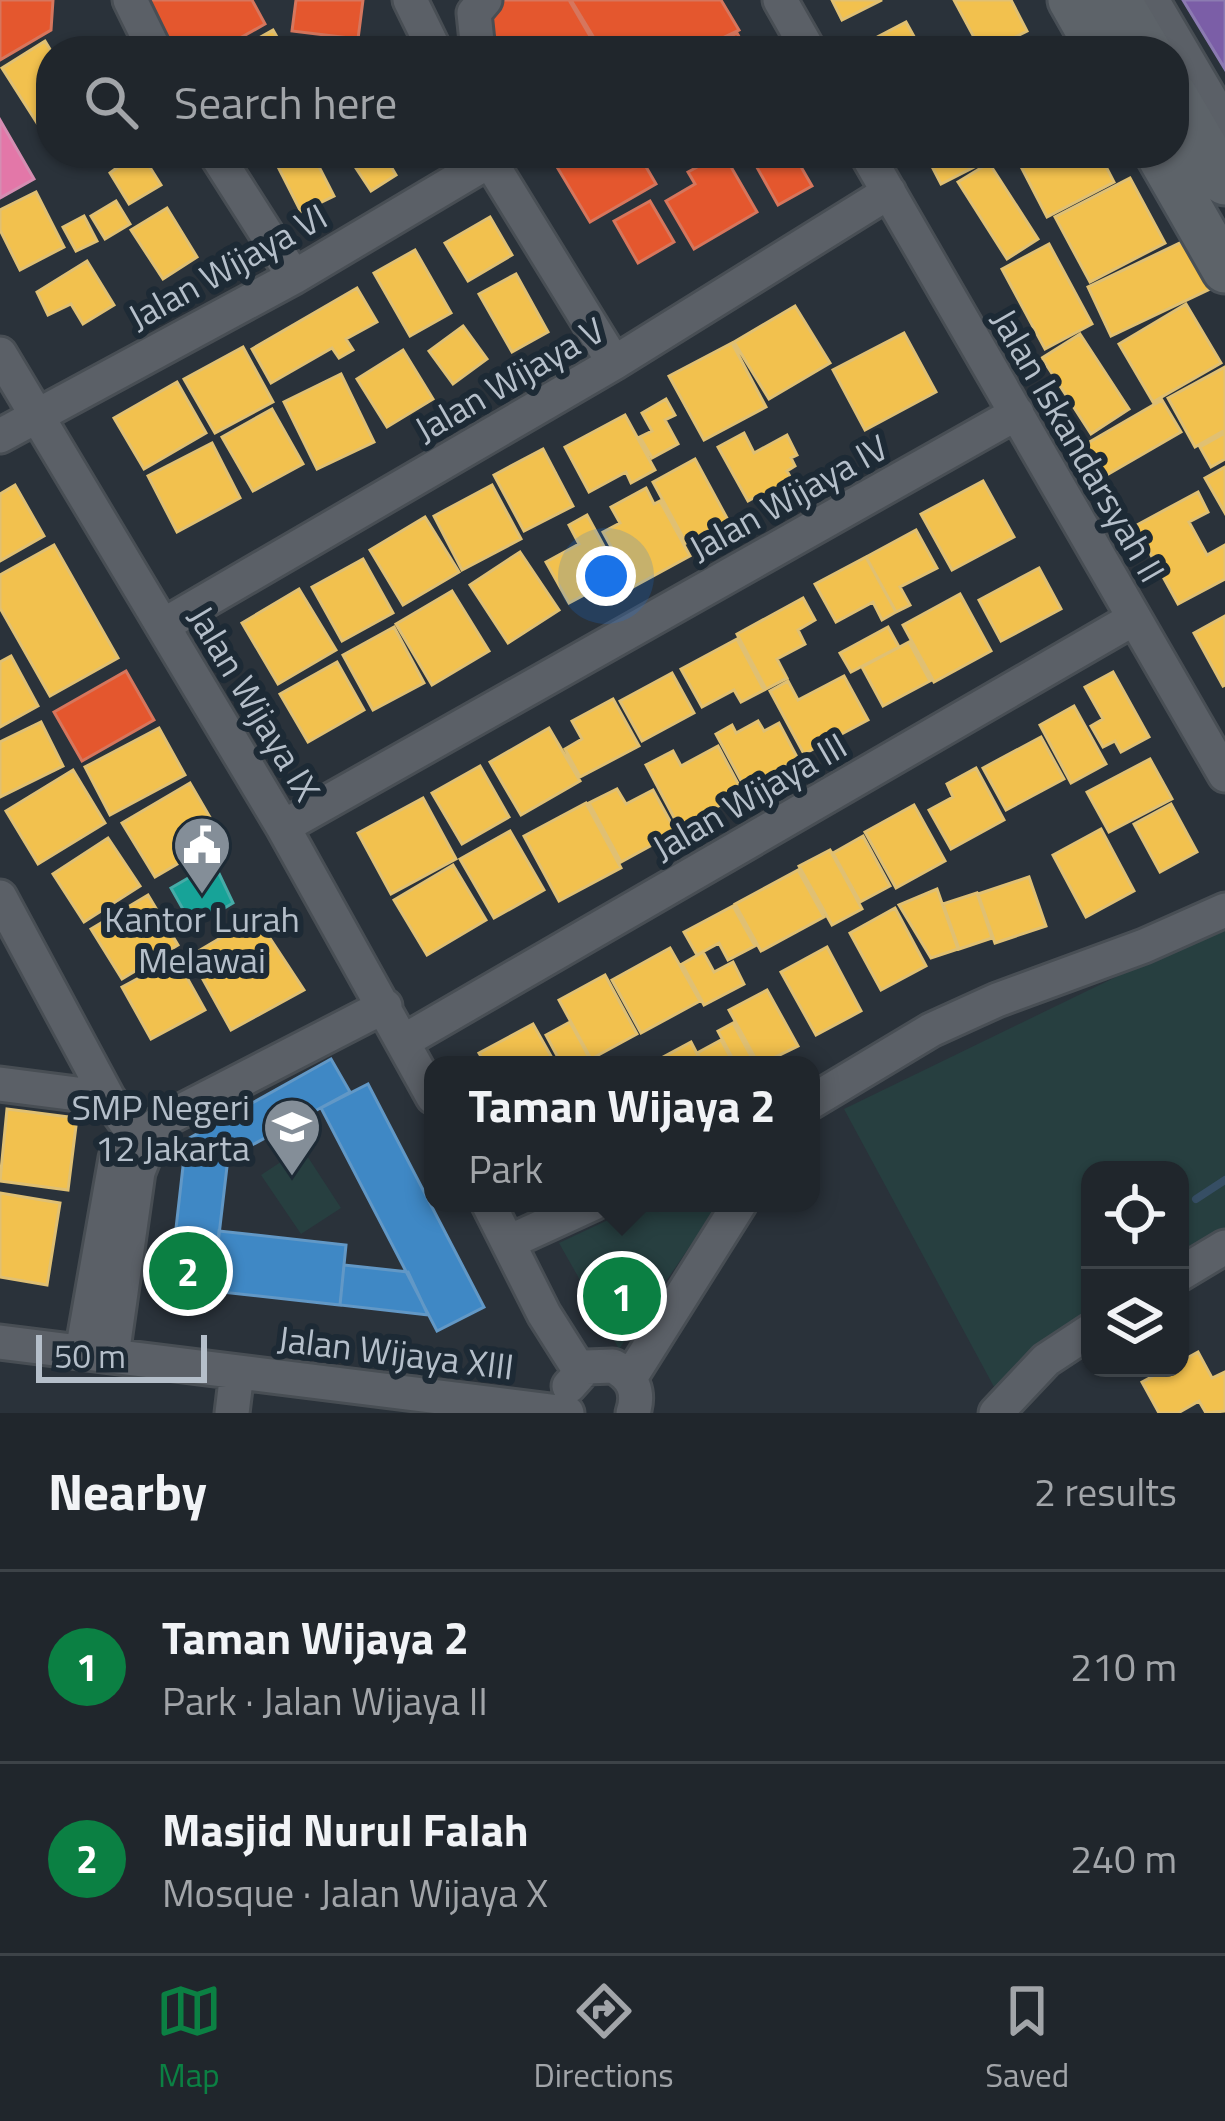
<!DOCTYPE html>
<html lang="en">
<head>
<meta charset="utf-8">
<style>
  body { margin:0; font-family:"Titillium Web",sans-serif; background:#2d3238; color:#f1f3f6 }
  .controls { position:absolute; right:36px; bottom:36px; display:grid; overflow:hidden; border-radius:24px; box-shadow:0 3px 9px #0004 }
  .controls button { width:108px; height:108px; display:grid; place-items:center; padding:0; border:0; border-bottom:3px solid #3d4348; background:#20262c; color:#f1f3f6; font:60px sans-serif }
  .scale { position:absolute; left:36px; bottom:30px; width:171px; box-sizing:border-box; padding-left:12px; border:6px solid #b5bfca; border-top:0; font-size:33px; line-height:42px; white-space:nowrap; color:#b5bfca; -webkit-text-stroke:9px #1d2a35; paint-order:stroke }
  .you { position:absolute; left:606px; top:576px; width:42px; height:42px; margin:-30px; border:9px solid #fff; border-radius:50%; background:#1a73e8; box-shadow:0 0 0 18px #1a73e833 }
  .badge { display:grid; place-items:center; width:78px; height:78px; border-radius:50%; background:#0b8043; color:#fff; font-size:39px; font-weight:700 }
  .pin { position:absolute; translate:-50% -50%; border:6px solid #fff; box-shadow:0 3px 12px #0006 }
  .popup { position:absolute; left:424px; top:1056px; width:396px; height:156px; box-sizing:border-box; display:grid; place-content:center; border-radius:24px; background:#20262c; filter:drop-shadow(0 3px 9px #0005); font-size:39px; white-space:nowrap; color:#a2a5a9 }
  .popup b { font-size:45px; color:#f1f3f6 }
  .popup::after { content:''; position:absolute; left:50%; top:100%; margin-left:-24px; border:24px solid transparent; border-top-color:#20262c }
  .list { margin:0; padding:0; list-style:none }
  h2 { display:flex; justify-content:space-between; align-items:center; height:156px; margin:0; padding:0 48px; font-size:51px }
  h2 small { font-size:39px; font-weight:400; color:#a2a5a9 }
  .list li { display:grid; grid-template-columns:78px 1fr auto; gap:36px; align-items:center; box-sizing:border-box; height:192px; padding:0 48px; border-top:3px solid #3d4348 }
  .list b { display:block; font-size:45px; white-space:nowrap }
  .list p { margin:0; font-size:39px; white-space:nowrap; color:#a2a5a9 }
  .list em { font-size:39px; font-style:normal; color:#a2a5a9 }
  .icon { flex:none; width:66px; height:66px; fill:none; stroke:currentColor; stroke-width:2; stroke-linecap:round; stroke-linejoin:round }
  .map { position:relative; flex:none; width:1225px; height:1413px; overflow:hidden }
  .search { position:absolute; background:#20262c; box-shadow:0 3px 9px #0004; left:36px; right:36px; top:36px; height:132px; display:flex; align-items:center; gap:30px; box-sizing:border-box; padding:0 42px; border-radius:48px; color:#a2a5a9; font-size:45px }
  .sheet { height:540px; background:#20262c }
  nav { display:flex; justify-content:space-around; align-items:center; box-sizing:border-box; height:168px; border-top:3px solid #3d4348; background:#20262c; font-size:33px; color:#a2a5a9 }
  nav a { display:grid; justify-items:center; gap:6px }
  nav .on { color:#0b8043 }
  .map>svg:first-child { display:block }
</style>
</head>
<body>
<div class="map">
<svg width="1225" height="1413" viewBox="0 0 1225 1413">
  <rect width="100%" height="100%" fill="#2a323a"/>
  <path fill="#273f40" d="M1225 924V1246L1180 1273V1170H1090V1327L1000 1398 844 1109Z
    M302 1148 341 1208 301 1234 261 1175Z
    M644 1203H720L619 1349 559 1243Z"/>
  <path fill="#f2c14e" stroke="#e0c073" stroke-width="3" d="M832 0H882L842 20Z
    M954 0H1011L1027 31 988 51H955L975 39Z
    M906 22 922 51H863L860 46Z
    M273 30 285 51H236Z
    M45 41 51 51V114L37 123 2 68Z
    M111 153H124L128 161 141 153 161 185 129 204 110 173 118 167Z
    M271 153H312L334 196 301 212Z
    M346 153H383L396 175 371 191Z
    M925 153H977L982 163 941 184Z
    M1014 153H1099L1114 182 1047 217Z
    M989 163 1038 239 1007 259 958 182Z
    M1130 178 1165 243 1090 282 1055 217Z
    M36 192 64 247 20 270 0 230V210Z
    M116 201 130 224 105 239 91 216Z
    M167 208 197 257 163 279 131 230Z
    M84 216 97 241 76 251 63 227Z
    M490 217 512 255 468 281 445 243Z
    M1186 240 1210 289 1111 336 1088 287Z
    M1049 244 1092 324 1045 349 1002 269Z
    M415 250 451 313 410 336 374 273Z
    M87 261 114 305 83 324 71 304 48 315 37 292Z
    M516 274 548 332 512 352 479 294Z
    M357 288 377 322 346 339 353 350 339 358 332 348 271 383 252 349Z
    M1186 304 1221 363 1153 402 1119 344Z
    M795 306 830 363 769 399 734 342Z
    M463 326 487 359 453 384 429 351Z
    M904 333 936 392 865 430 833 370Z
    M1080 334 1129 409 1091 434 1042 358Z
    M732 343 766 407 704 440 669 376Z
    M243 347 273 402 215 433 184 379Z
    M403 350 433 399 387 427 357 379Z
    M1225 367V430L1195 447 1168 398Z
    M341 374 374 442 317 469 284 402Z
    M177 382 206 433 144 469 114 418Z
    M666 399 675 415 665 420 678 444 652 458 640 437 652 431 642 413Z
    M1162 400 1181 432 1105 476 1086 444Z
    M272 409 303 464 253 491 222 437Z
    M625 415 655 470 631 483 626 472 589 492 565 447Z
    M744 433 754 453 787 435 797 455 791 458 795 466 787 471 794 484 761 501 759 495 748 501 718 447Z
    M1225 433V459L1211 467 1200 447Z
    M212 443 240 498 177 532 148 476Z
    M543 449 573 506 524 531 494 475Z
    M695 459 728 520 686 543 653 482Z
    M1225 467V513L1205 478Z
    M983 481 1014 537 952 570 921 514Z
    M15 485 44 536 0 561V494Z
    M492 485 521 539 462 570 434 516Z
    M646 488 654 504 660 501 690 556 633 587 603 532 620 523 611 507Z
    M1198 492 1208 512 1189 522 1207 555 1225 545V579L1178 604 1135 526Z
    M587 515 620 576 569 603 546 562 579 544 569 525Z
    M425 517 459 572 403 605 370 550Z
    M916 530 937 568 900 587 910 605 896 612 866 557Z
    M54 545 118 658 50 696 0 608V575Z
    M520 552 559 610 508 643 470 585Z
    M866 557 896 612 882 620 873 602 836 622 815 584Z
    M363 559 393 613 342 641 312 587Z
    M1039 568 1061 609 1001 641 979 600Z
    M299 589 336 650 278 684 242 623Z
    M452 591 489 651 432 685 396 624Z
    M960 594 991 651 934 682 903 625Z
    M803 598 815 620 798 630 805 644 777 659 787 678 766 689 737 634Z
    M1225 616V685L1223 686 1194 633Z
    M394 627 424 683 373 710 343 655Z
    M888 627 899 647 851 672 840 653Z
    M737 639 764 690 741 702 734 690 702 707 681 669Z
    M909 642 930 681 883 706 862 667Z
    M11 656 38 706 0 727V662Z
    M337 662 364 710 308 742 280 694Z
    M1113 672 1149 737 1121 752 1115 741 1103 747 1091 726 1103 719 1085 687Z
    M672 673 694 713 642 741 620 701Z
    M844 676 868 720 804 754 770 691 788 681 798 700Z
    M613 699 639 746 580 777 565 749 582 739 572 721Z
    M1074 706 1106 764 1071 783 1040 725Z
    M758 721 764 731 779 723 798 759 745 788 716 734 732 725 736 733Z
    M41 722 63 766 0 797V742Z
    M159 728 185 775 110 815 85 767Z
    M549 728 580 781 521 815 490 762Z
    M1041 737 1064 779 1006 810 983 768Z
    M718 746 743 793 679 827 646 765 673 751 681 766Z
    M1150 759 1172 799 1109 832 1087 792Z
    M480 766 509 817 462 844 432 793Z
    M976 768 1004 820 951 849 929 810 953 797 947 784Z
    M73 770 105 823 38 864 6 811Z
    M190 783 222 838 155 877 122 823Z
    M617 789 626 804 653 790 676 832 621 862 589 803Z
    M423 798 456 859 391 894 358 833Z
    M586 803 621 868 559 901 524 836Z
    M1171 804 1197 852 1160 872 1134 824Z
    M914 805 945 861 896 888 865 832Z
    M1101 829 1134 891 1086 917 1053 855Z
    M510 831 544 890 494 918 460 859Z
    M863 836 890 886 860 902 833 853Z
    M108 838 140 886 84 922 53 874Z
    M830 850 862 909 832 925 799 866Z
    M453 865 486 920 427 955 394 900Z
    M798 870 824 917 761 951 735 904Z
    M1029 877 1046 926 995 943 978 894Z
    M937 889 958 949 931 958 899 905Z
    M977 893 992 938 959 949 943 904Z
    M148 895 178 945 122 979 91 929Z
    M733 906 755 946 728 960 719 943 697 955 684 932Z
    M895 908 926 966 881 990 850 933Z
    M256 917 304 990 231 1030 190 956Z
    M827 947 861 1011 816 1035 781 972Z
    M670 948 700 1001 641 1033 612 980Z
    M703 952 714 972 733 962 744 984 704 1005 682 964Z
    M176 958 205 1010 151 1039 122 987Z
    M605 975 637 1034 591 1059 559 1000Z
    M767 990 798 1046 759 1065 729 1010Z
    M570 1022 583 1046 593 1065H562L546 1035Z
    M733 1023 753 1060 743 1065H736L718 1031Z
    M533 1024 556 1065H486L479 1053Z
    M721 1040 733 1062 704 1065 697 1053Z
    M691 1042 703 1065H658L656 1061Z
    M7 1109 77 1118 68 1190 0 1181Z
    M0 1193 60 1203 47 1285 0 1277Z
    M1198 1352 1212 1378 1225 1372V1411L1206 1413 1199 1401 1178 1413H1159L1142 1382 1168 1368H1180V1362Z"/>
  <path fill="#e4572e" stroke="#d6765d" stroke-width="3" d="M0 0H53L51 30 0 60Z
    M141 0H252L265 24 217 51H169Z
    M296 0H363L358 39 292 31Z
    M502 0H569L594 43 580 51H494L474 17Z
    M571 0H721L739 30 695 51H602Z
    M737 33 747 51H702Z
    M557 153H638L656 184 590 222 551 157Z
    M723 153 757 212 694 249 666 201 695 184 688 172Z
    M754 153H793L812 186 778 205 750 155Z
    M650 201 674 242 638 263 614 221Z
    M126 671 154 720 82 761 54 712Z"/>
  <path fill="#7b5ea7" stroke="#8c7bb2" stroke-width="3" d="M1183 0H1225V69Z"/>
  <path fill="#3f88c5" stroke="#6298c6" stroke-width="3" d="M331 1059 350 1092 228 1158 217 1252 174 1246 186 1140Z
    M368 1084 484 1307 437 1331 321 1108Z
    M219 1231 346 1245 340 1305 212 1291Z
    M344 1265 408 1272 428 1315 340 1305Z"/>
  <path fill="#e377a8" stroke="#d58db2" stroke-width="3" d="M0 120 34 179 0 198Z"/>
  <path fill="#17a398" stroke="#46aba7" stroke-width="3" d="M214 863 233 903 193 927 171 888Z
    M166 1245 217 1252 210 1302 159 1295Z"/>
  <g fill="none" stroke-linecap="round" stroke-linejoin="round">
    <path stroke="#364e64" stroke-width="8" d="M1196 1199 1225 1180"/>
    <defs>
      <path id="minor" d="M130 0 155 51
        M410 0 435 51
        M780 0 809 51
        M1152 0 1225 124
        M478 51 474 13 485 0
        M215 153 294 277
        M485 153 614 363
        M866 153 1225 775
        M0 354 283 827 433 1097
        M0 436 294 277 489 161
        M164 625 614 363 889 192
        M283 827 1017 413
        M0 897 108 1098 145 1149
        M404 1041 1133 619
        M0 1084 108 1098
        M811 1102 931 1030 997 1000 1144 946 1225 910
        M488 1203 544 1314 580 1371
        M509 1242 594 1203
        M1180 1274 1225 1247
        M0 1342 567 1413
        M82 1352 116 1158 160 1122 385 1006
        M112 1356 138 1172 153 1134
        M630 1378 740 1203
        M569 1386 586 1367 613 1366C633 1376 640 1392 633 1413
        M232 1413 237 1372
        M996 1413 1046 1360 1090 1331"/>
      <path id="major" d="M1071 0 1100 51
        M1118 0 1148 51
        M1174 95 1225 182
        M1158 153 1225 270"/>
    </defs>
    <use href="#minor" stroke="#484e54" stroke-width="39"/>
    <use href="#major" stroke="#484f56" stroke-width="51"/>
    <use href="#minor" stroke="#5b6067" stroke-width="33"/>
    <use href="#major" stroke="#5d6369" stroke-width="45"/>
  </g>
  <defs>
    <symbol id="civic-pin" viewBox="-11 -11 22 30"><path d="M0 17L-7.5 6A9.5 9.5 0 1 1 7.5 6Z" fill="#848e98" stroke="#1d2a35"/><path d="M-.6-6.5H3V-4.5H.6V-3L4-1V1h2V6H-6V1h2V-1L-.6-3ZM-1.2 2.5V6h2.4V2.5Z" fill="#fff"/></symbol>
    <symbol id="school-pin" viewBox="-11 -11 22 30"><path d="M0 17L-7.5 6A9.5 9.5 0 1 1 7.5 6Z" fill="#848e98" stroke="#1d2a35"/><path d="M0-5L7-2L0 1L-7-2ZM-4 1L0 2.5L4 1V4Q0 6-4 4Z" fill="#fff"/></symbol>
  </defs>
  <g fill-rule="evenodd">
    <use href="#civic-pin" x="169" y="812" width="66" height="90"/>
    <use href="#school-pin" x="259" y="1094" width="66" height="90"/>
  </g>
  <g text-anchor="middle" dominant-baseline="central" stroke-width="12" stroke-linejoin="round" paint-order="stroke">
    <g font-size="36" fill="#b5bfca" stroke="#1d2a35">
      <text transform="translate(227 266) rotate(-29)">Jalan Wijaya VI</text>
      <text transform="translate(509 379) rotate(-30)">Jalan Wijaya V</text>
      <text transform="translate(1079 445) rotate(60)">Jalan Iskandarsyah II</text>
      <text transform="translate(788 497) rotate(-29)">Jalan Wijaya IV</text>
      <text transform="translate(255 703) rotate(59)">Jalan Wijaya IX</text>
      <text transform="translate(749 796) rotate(-30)">Jalan Wijaya III</text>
      <text transform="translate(396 1352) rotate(7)">Jalan Wijaya XIII</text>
    </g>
    <g font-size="36" fill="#b5bfca" stroke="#1d2a35">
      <text x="202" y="918">Kantor Lurah<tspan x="202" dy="41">Melawai</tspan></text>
      <text x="250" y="1106" text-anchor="end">SMP Negeri<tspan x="250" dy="41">12 Jakarta</tspan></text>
    </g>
  </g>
</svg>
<div class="controls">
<button><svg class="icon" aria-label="locate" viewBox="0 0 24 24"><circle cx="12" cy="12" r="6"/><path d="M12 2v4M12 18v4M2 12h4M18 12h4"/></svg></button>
<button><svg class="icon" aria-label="layers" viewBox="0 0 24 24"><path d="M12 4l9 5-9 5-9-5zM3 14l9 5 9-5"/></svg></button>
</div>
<div class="scale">50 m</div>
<div class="you"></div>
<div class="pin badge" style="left:622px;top:1296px">1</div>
<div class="popup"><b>Taman Wijaya 2</b>Park</div>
<div class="pin badge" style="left:188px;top:1271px">2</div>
<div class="search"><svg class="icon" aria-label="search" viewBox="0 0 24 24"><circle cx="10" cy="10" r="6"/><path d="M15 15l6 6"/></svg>Search here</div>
</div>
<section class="sheet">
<h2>Nearby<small>2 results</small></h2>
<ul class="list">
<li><span class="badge">1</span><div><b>Taman Wijaya 2</b><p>Park · Jalan Wijaya II</p></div><em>210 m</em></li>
<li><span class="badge">2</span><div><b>Masjid Nurul Falah</b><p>Mosque · Jalan Wijaya X</p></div><em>240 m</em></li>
</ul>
</section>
<nav>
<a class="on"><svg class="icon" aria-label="map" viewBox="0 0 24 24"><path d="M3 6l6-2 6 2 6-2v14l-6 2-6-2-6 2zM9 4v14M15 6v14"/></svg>Map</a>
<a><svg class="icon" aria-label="directions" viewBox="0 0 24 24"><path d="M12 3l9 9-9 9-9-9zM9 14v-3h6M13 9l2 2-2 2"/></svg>Directions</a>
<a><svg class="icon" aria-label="saved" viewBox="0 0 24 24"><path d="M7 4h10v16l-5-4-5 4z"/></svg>Saved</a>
</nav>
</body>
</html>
